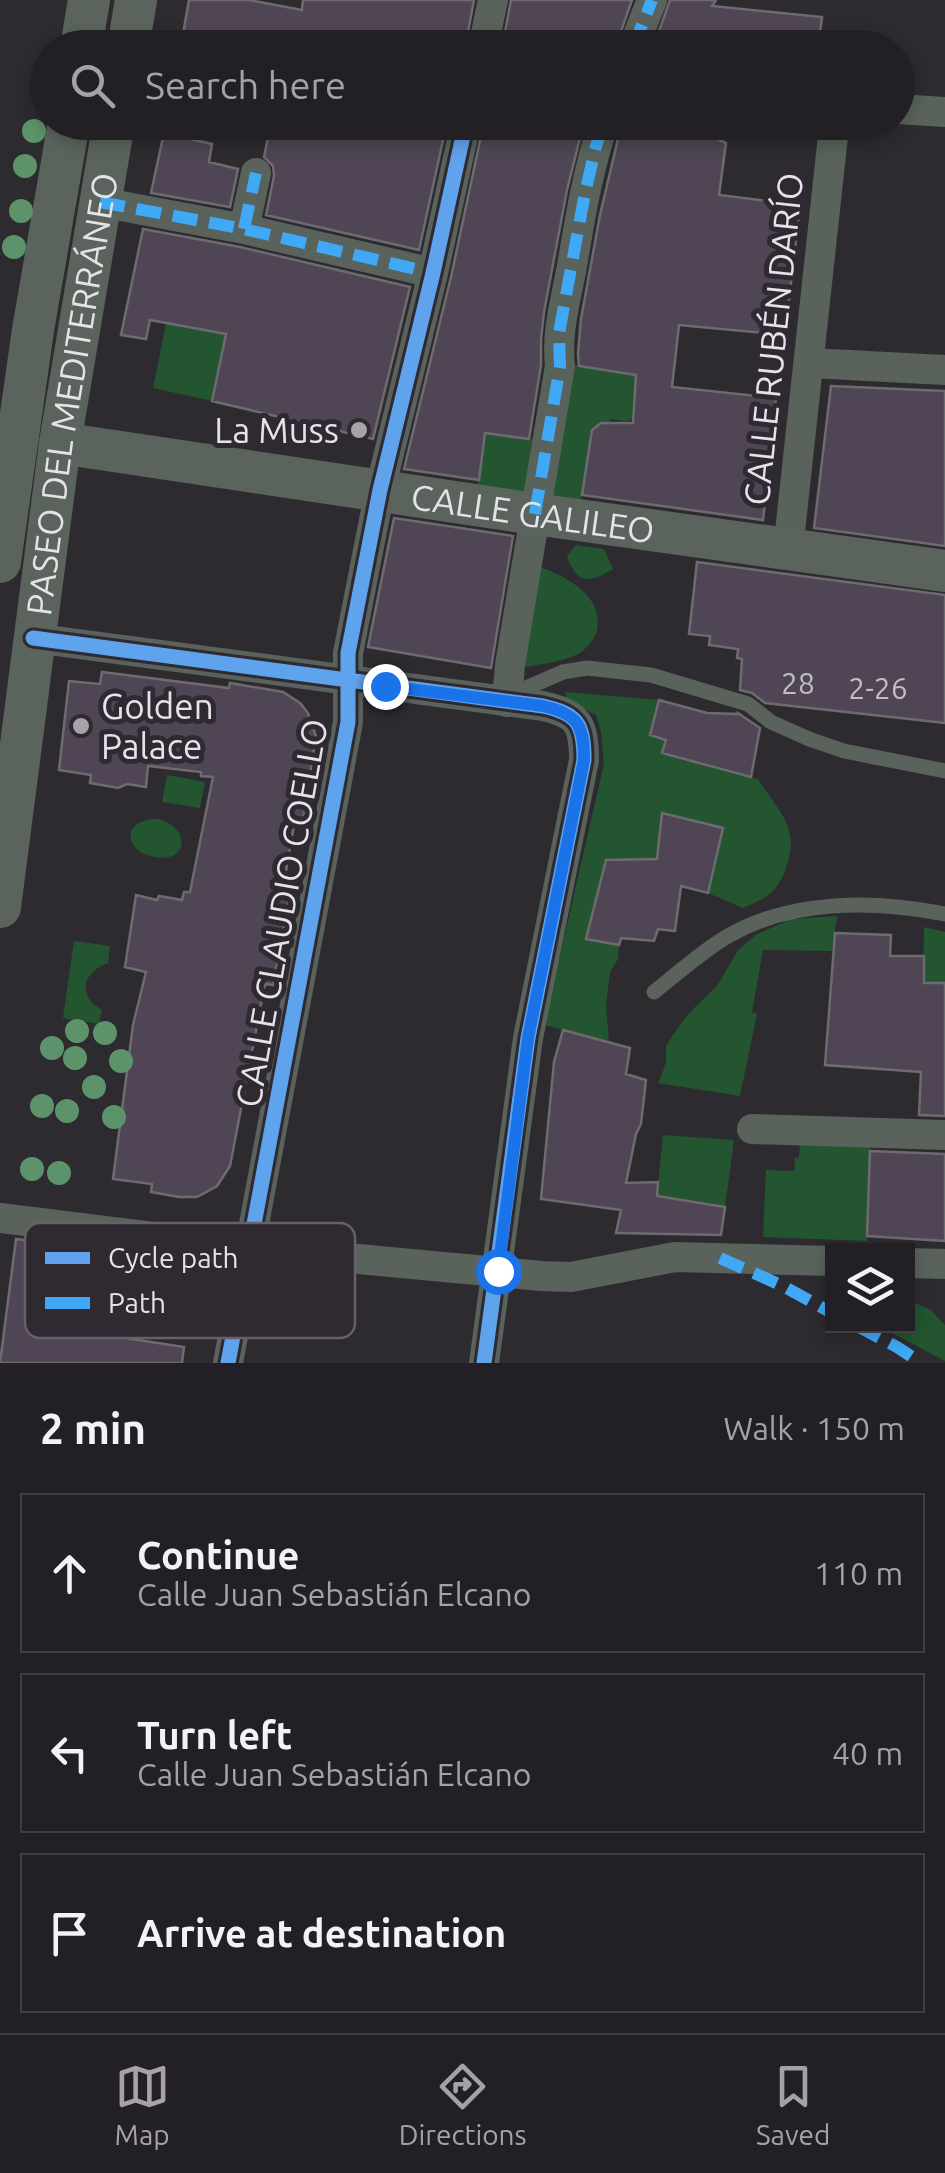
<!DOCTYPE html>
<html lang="en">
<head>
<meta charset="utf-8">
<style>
  body { margin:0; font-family:Ubuntu,sans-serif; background:#2e2d31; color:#f1f3f6 }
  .controls { position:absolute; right:30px; bottom:30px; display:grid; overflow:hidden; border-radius:0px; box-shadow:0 5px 15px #0003 }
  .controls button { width:90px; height:90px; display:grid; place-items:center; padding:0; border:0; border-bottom:2px solid #3f3e41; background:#222024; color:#f1f3f6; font:50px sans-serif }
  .stop { position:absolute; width:30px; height:30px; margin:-22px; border:8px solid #1a73e8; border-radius:50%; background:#fff }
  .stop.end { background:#1a73e8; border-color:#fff; box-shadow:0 2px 10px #0008 }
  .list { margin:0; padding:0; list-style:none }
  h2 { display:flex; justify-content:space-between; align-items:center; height:130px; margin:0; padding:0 40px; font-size:42px }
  h2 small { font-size:32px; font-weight:400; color:#a2a3a6 }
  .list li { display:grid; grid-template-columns:65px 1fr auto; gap:30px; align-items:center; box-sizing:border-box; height:160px; margin:0 20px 20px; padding:0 20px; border:2px solid #3f3e41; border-radius:0px }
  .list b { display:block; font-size:38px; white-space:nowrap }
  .list p { margin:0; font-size:32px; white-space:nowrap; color:#a2a3a6 }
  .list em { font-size:32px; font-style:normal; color:#a2a3a6 }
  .icon { flex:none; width:55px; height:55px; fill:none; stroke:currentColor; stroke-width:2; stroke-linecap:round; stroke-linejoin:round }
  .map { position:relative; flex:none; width:945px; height:1363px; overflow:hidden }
  .search { position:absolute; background:#222024; box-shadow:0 5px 15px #0003; left:30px; right:30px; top:30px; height:110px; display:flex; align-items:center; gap:25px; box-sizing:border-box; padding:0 35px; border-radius:55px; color:#a2a3a6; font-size:38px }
  .sheet { height:670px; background:#222024 }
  nav { display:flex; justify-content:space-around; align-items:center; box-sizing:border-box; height:140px; border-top:2px solid #3f3e41; background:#222024; font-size:28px; color:#a2a3a6 }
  nav a { display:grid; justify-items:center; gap:5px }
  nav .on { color:#a6a2a8 }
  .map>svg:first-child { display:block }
</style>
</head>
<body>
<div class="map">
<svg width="945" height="1363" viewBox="0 0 945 1363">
  <rect width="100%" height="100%" fill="#2e2b30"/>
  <path fill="#235530" d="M233 307 212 401 153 388 166 323Z
    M570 364 651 377 633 419 626 421 610 419V423H601L592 430 581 501 547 495Z
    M486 433 538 440 530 494 478 485Z
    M576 545 604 549 613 569C591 583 576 585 567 556Z
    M538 566C565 576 604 595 597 630 595 638 586 650 578 654 562 662 542 664 524 667Z
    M565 692 659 700 650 734 666 740 663 753 758 779C781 815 802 829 784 873 774 896 765 898 743 908L708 893 723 828 663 814 656 862 586 939 619 945 618 959 610 972 606 1006 609 1041 544 1025 604 764 601 732 596 715 566 700Z
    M167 775 205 782 200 808 162 802Z
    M158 819C191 827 189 863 155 857 123 852 121 818 158 819Z
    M837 916 832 951 763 950 752 1012 757 1014 740 1096 658 1083 666 1063V1046L672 1036 688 1014 717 986 738 950 757 934 792 919Z
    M924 927 945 932V1005H923Z
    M74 941 110 946 108 963C83 972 76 995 102 1010L99 1024 63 1018Z
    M663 1135 734 1140 725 1207 657 1196Z
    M800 1143 870 1146 867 1241 763 1237 766 1170 794 1171 795 1158 799 1157Z
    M908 1300 931 1310 945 1325V1361L879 1326H908Z"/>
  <path fill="#4f4554" stroke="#6e6b70" stroke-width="2.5" d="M189 0H249L302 10 303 0H474L465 48H250L183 34Z
    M511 0H632L615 48H502Z
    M670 0H716L712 6 822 17 818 48H653Z
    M271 122H447L419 250 266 215 274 176 273 166 264 157Z
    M484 122H584L567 190 544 312 541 339V365L529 439 485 433 479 480 404 469 451 277Z
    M622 122H681L726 143 719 195 800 205 785 335 679 325 672 387 776 398 763 520 582 495 592 430 601 423H633L636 375 579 366 578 353 581 319 600 215Z
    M164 133 212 144 209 162 238 169 230 207 151 193Z
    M143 229 240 247 410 287 373 439 212 401 226 334 150 320 146 339 121 335Z
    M831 386 945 391V546L814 528Z
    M394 518 513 536 491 668 368 647Z
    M697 562 945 595V723L765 703 752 693 740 690 742 659 737 658 738 649 709 645 710 636 689 634Z
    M102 672 229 688 230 683 283 692 300 703 308 713 316 736 303 821 295 820 283 888 291 890 273 985 265 984 230 1166 217 1186 197 1197H179L151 1192 152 1184 113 1179 133 1025 146 972 125 967 136 895 157 900 159 896 182 900 184 892H190L213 777 201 776V772L148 766 146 787 127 784 118 788 90 783 91 775 59 770 69 681 100 684Z
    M659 700 707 713 738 714V713L760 728 751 777 662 753 666 740 650 735Z
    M662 813 723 828 708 893 681 886 675 931 658 929 654 941 621 938 619 945 586 939 606 860 657 859Z
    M835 933 891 935 890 956H924V983H945V1116L919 1115 921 1072 825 1065Z
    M563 1030 630 1048 626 1074 646 1080 641 1124 636 1134 626 1183 658 1182 657 1196 725 1207 721 1235 616 1233 621 1210 541 1199 554 1062Z
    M870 1151 945 1154V1241L867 1236Z
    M16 1239 96 1249 86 1332 184 1347 182 1363H0Z"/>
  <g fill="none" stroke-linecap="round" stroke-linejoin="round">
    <path stroke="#59625b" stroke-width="15" d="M510 699 524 689 563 672 587 668 651 675 748 704 771 722 809 739 844 751 945 771
      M654 992C678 973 701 952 728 936 792 899 874 900 945 914"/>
    <path stroke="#59625b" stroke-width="30" d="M483 48 493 0
      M633 48 652 0
      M898 109 945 112
      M100 202 244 229 433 273
      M244 229 256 173
      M810 363 945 370
      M788 550 833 136 839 122
      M33 638 543 706C578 714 584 724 584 760L528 1038 484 1363
      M507 702 510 665 560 366C556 332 566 299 572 266 580 218 588 169 604 122
      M752 1129 945 1135
      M0 1218 250 1249 541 1276 571 1277 675 1257 832 1261
      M908 1263 945 1264
      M228 1363 348 722V653L380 490 433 273 466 122"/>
    <g stroke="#5a645c" stroke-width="42">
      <path d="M81 48 89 0"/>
      <path d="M128 48 136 0"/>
      <path id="s1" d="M60 443 535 514 945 571"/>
      <path d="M0 562 33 330 69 122"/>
      <path id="s2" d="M0 907 60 443 114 122"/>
    </g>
    <path stroke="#3fa9f5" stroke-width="12" stroke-dasharray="25 12" stroke-linecap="butt" d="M633 48 652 0
      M100 202 244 229 433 273
      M244 229 256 173
      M535 514 560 366 559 333 585 193 596 146 604 122
      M720 1258 783 1286 832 1313
      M857 1326 897 1347 921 1363"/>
    <defs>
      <path id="cycleway" d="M33 638 543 706C578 714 584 724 584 760L528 1038 484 1363
        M228 1363 348 722V653L380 490 433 273 466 122"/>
    </defs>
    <use href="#cycleway" stroke="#2f2932" stroke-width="21"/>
    <use href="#cycleway" stroke="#60a3ed" stroke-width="15"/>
  </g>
  <g fill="#5d936a">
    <circle cx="34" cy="131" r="12"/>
    <circle cx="25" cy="166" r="12"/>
    <circle cx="21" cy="211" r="12"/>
    <circle cx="14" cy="247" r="12"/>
    <circle cx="77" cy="1031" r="12"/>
    <circle cx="105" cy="1033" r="12"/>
    <circle cx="52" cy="1048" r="12"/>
    <circle cx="75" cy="1058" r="12"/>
    <circle cx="121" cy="1061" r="12"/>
    <circle cx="94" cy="1087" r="12"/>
    <circle cx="42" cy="1106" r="12"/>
    <circle cx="67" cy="1111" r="12"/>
    <circle cx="114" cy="1117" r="12"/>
    <circle cx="32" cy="1169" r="12"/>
    <circle cx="59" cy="1173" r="12"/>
  </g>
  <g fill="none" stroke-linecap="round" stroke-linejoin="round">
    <path stroke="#1a73e8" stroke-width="12" d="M385 686 543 706C578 714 584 725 584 760L528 1038 498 1271"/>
  </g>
  <g fill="#a6a2a8" stroke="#2f2932" stroke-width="4">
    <circle cx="359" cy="430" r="10"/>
    <circle cx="81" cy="726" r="10"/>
  </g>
  <g text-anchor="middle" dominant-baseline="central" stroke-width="10" stroke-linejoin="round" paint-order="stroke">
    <g font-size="30" fill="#c0bbc4">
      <text x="798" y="683">28</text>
      <text x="878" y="688">2-26</text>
    </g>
    <g font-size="35" fill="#e6e2e9" stroke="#2f2932">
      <text transform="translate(773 339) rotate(-84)">CALLE RUBÉN DARÍO</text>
      <text stroke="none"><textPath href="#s2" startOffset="518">PASEO DEL MEDITERRÁNEO</textPath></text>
      <text stroke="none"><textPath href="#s1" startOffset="478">CALLE GALILEO</textPath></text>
      <text transform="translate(281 913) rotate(-80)">CALLE CLAUDIO COELLO</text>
    </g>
    <g font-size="35" fill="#e6e2e9" stroke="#2f2932" text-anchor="end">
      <text x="339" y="430">La Muss</text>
      <text x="101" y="706" text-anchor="start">Golden<tspan x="101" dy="40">Palace</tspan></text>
    </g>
  </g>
  <rect x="25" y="1223" width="330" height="115" rx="15" fill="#2f2932" stroke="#666069" stroke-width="2.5"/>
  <rect x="45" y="1252" width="45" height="12" fill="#60a3ed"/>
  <rect x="45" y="1297" width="45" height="12" fill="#3fa9f5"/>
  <g font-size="28" fill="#e6e2e9">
    <text x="108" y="1268">Cycle path</text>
    <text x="108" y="1313">Path</text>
  </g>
</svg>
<div class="controls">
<button><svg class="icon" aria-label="layers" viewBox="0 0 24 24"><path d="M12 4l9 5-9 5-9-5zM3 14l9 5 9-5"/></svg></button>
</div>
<div class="stop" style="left:498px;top:1271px"></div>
<div class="stop end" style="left:385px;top:686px"></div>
<div class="search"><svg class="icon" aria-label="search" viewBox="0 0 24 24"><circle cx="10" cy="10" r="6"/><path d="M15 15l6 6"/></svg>Search here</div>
</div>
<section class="sheet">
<h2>2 min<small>Walk · 150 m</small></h2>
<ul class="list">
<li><svg class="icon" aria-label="ahead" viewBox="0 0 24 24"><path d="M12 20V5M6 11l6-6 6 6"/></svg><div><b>Continue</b><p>Calle Juan Sebastián Elcano</p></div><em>110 m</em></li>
<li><svg class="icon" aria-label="left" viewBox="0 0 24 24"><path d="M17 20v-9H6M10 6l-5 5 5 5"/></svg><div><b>Turn left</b><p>Calle Juan Sebastián Elcano</p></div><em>40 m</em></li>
<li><svg class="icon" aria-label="arrive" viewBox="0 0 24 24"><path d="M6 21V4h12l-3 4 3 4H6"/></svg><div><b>Arrive at destination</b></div></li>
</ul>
</section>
<nav>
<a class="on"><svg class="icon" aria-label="map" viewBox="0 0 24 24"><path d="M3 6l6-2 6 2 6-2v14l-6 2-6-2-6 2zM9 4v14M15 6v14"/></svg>Map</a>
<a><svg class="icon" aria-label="directions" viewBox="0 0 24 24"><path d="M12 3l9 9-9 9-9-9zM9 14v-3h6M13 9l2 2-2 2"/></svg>Directions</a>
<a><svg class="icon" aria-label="saved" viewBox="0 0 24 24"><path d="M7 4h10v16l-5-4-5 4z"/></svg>Saved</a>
</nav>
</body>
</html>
